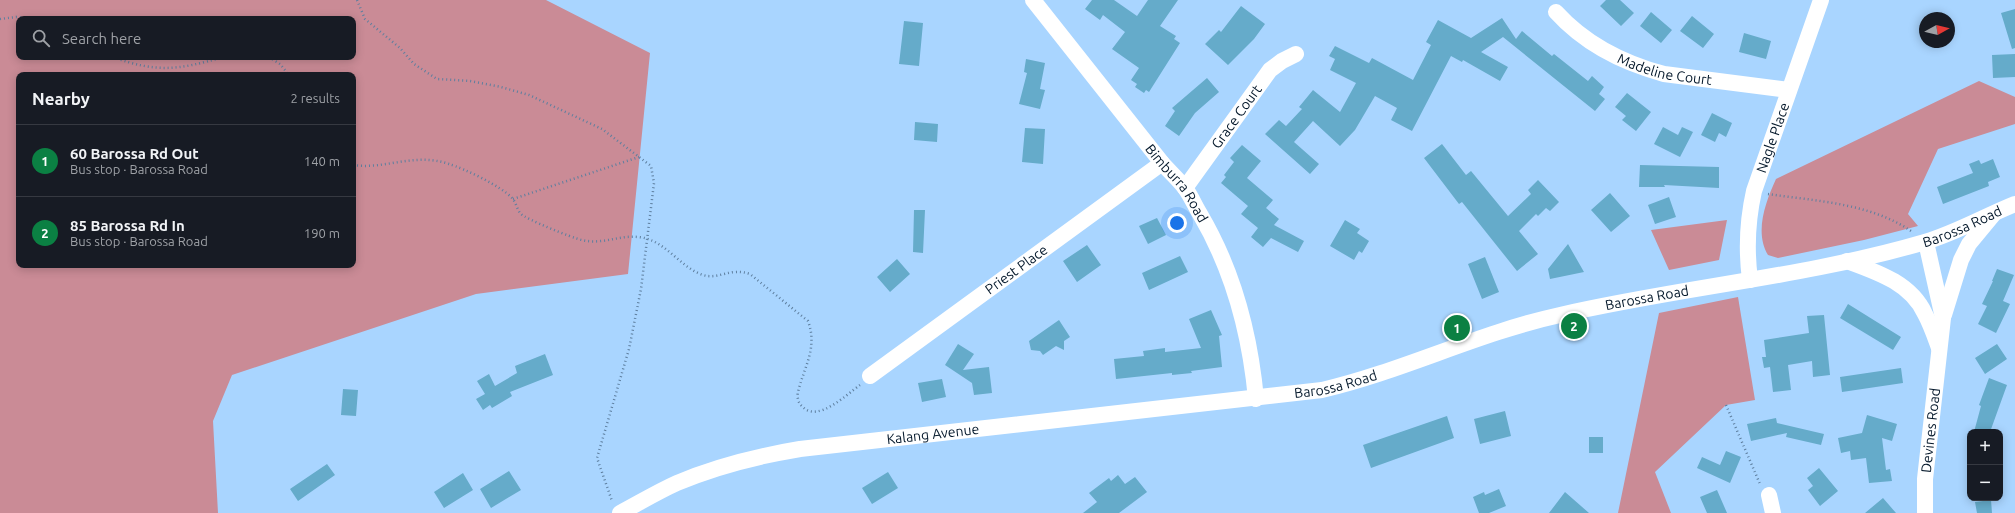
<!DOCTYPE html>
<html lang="en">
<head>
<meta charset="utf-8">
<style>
  body { margin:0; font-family:Ubuntu,sans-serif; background:#20242c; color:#f1f3f6 }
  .controls { position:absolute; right:12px; bottom:12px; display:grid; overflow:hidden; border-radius:8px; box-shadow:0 2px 10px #0003 }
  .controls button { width:36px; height:36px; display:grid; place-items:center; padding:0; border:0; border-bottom:1px solid #363941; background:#171b24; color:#f1f3f6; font:20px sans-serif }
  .compass { position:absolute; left:1919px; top:12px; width:36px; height:36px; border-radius:50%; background:#171b24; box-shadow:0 2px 10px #0003; rotate:82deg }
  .you { position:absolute; left:1177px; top:223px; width:14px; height:14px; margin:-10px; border:3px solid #fff; border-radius:50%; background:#1a73e8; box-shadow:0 0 0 6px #1a73e833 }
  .badge { display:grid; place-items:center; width:26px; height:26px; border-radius:50%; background:#0b8043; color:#fff; font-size:13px; font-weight:700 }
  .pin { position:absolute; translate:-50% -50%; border:2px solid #fff; box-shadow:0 1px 4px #0006 }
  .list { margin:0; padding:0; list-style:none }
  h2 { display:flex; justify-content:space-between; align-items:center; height:52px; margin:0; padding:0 16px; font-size:17px }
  h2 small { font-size:13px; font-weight:400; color:#9ea1a6 }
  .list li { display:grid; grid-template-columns:26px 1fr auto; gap:12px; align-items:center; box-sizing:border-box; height:72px; padding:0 16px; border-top:1px solid #363941 }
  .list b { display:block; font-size:15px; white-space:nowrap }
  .list p { margin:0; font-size:13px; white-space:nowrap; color:#9ea1a6 }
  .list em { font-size:13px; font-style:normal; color:#9ea1a6 }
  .icon { flex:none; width:22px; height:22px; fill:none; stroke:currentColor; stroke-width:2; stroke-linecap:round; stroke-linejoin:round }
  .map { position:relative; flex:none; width:2015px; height:513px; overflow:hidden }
  .search { position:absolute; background:#171b24; box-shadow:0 2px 10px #0003; left:16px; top:16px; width:340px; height:44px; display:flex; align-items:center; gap:10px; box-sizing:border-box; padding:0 14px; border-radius:8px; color:#9ea1a6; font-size:15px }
  .panel { position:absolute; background:#171b24; box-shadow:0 2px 10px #0003; left:16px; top:72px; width:340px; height:196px; border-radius:8px }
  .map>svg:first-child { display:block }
</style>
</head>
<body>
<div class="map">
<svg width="2015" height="513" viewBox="0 0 2015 513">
  <rect width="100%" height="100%" fill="#a9d5ff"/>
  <path fill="#ca8b96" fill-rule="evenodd" d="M0 0H546L650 53 628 274 476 294 232 375 213 421 218 513H0ZM19 19H353V57H19ZM19 75H353V265H19Z
    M1979 81 2015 97V124L1938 149 1908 214 1918 226 1864 240 1778 258 1768 255C1754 232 1766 201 1776 179Z
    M1727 220 1719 260 1669 270 1651 230Z
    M1738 297 1755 400 1726 405 1655 472 1671 513H1618L1659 313Z"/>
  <path fill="#65abca" d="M1092 0H1114L1137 16 1148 0H1178L1160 26 1176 36 1174 39 1180 43 1149 92 1146 90 1144 93 1135 87 1137 84 1131 80 1139 68 1112 49 1125 32 1103 15 1100 20 1085 9Z
    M1606 0H1620L1634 13 1621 26 1600 6Z
    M1241 6 1265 24 1254 39 1228 65 1205 44 1219 30 1221 32Z
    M2015 9V48L2012 49 2001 13Z
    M1651 12 1672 30 1661 43 1640 26Z
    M1692 16 1714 34 1703 48 1680 31Z
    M1502 18 1516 39 1522 31 1552 56 1554 54 1588 81 1592 76 1604 87 1599 94 1605 99 1595 111 1503 37 1481 52 1508 67 1500 81 1463 60 1462 62 1451 56 1412 131 1391 120 1397 108 1375 96 1355 130 1340 146 1313 121 1294 142 1319 164 1310 174 1265 134 1279 120 1286 126 1302 109 1299 107 1313 90 1340 112 1356 83 1330 70 1335 59 1329 56 1335 46 1369 63 1372 58 1413 80 1431 45 1426 42 1438 20 1471 38Z
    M904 21 923 23 919 66 899 64Z
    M1744 33 1771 41 1766 59 1739 52Z
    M2015 54V77L1993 78 1992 55Z
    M1026 59 1045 63 1040 89 1045 90 1040 109 1019 104 1027 73 1024 72Z
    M1207 78 1219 92 1195 113 1179 136 1165 126 1175 111 1172 108Z
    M1627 93 1651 112 1636 131 1622 120 1626 116 1615 107Z
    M1712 113 1732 123 1726 137 1719 133 1715 142 1701 135Z
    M915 122 938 124 937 142 914 140Z
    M1663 127 1678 135 1682 127 1693 132 1680 157 1654 144Z
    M1025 128 1045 129 1043 164 1022 162Z
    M1442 144 1466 175 1471 171 1508 216 1531 194 1528 190 1538 180 1559 202 1550 211 1546 208 1538 216 1536 214 1519 231 1538 254 1517 271 1462 202 1459 204 1424 158Z
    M1242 145 1261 161 1247 178 1273 200 1266 208 1279 219 1274 225 1304 241 1298 252 1271 238 1263 247 1251 237 1258 228 1241 214 1248 206 1221 183 1226 177 1224 175 1234 162 1230 158Z
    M1993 159 2000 177 1988 182 1989 186 1943 204 1937 187 1973 173 1969 164 1979 160 1981 164Z
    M1640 165 1719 167V188L1664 185 1665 187H1639Z
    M1610 193 1630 216 1611 232 1591 210Z
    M1669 197 1676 217 1655 224 1648 205Z
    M914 210H925L923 253 913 252Z
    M1157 218 1166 235 1148 244 1139 226Z
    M1345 220 1360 229 1357 233 1369 241 1362 253 1359 251 1354 260 1330 246Z
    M1568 244 1584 272 1550 279 1548 269Z
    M1087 245 1101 265 1077 282 1063 261Z
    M1180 256 1188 272 1149 290 1142 273Z
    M1485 257 1499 292 1482 299 1468 264Z
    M897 259 910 274 890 292 877 277Z
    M1997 269 2014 275 2003 301 2010 304 1996 333 1978 324 1987 306 1982 304 1993 281H1992Z
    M1848 304 1901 337 1893 350 1840 318Z
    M1211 310 1222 335 1219 336 1222 367 1191 371 1192 373 1172 375V373L1116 379 1114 359 1144 356 1143 351 1165 348V352L1201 348 1189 319Z
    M1824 315 1830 375 1813 377 1812 361 1788 365 1791 390 1773 392 1770 367 1764 368 1762 357H1766L1764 340 1809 333 1807 316Z
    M1059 320 1070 337 1064 341V350L1056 346 1043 355 1040 351 1031 350 1029 341Z
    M958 344 974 354 963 370 989 367 992 393 974 395 972 383 945 365Z
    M1997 344 2007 359 1985 374 1975 358Z
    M545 354 553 375 510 392 512 396 492 408 490 405 483 410 476 399 485 394 477 381 489 374 495 386 517 373 515 366Z
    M1901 368 1903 383 1842 392 1840 377Z
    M1989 378 2007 385 1990 432H1974L1981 406 1979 405Z
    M942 379 946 397 922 402 918 383Z
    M343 389 358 390 356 416 341 415Z
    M1505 411 1511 436 1480 444 1474 419Z
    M1867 415 1897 424 1892 441 1882 438 1886 470 1890 469 1892 481 1869 483 1866 458 1851 460 1850 451 1841 453 1838 438 1862 433Z
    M1447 416 1454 438 1371 468 1363 445Z
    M1776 418 1777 423 1824 434 1821 445 1786 437 1787 433 1751 441 1747 424Z
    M1589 437H1603V453H1589Z
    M1726 451 1741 457 1730 483 1697 468 1702 457 1720 465Z
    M327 464 335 475 298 501 290 489Z
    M1819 468 1838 491 1820 506 1808 490 1813 486 1807 478Z
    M509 471 521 490 491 508 480 489Z
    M888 472 898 488 872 504 862 488Z
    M463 473 473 490 444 508 434 492Z
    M1118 475 1125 484 1135 477 1147 492 1119 513H1083L1097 502 1089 493 1109 478 1111 481Z
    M1499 489 1506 506 1489 513H1479L1473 497 1484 492 1485 495Z
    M1717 490 1727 513H1707L1700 497Z
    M1565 492 1589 513H1549Z
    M1883 498 1896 513H1865Z
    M1991 500 1992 513H1977L1975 502Z"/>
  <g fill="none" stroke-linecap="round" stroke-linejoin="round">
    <path stroke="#5e7f9f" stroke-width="2.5" stroke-dasharray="1 3" stroke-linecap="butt" d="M357 0 365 19 400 48 414 64 437 79 470 81 501 87 529 95 602 129 651 166 654 183 641 289 629 349 597 458 612 501
      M0 19 16 17 35 19
      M113 57C156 73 179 70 223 57
      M269 57 280 64 289 75
      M353 165C385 170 414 152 449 164 465 169 501 186 512 198 516 202 517 210 521 214 526 219 572 238 582 240 602 245 619 235 638 237 665 239 679 267 703 275 719 280 730 267 750 274L808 321C818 348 804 367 798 392 797 397 798 403 802 406 817 424 847 394 860 385
      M1768 194C1815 201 1870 203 1911 231
      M513 199 639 157
      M1726 405 1760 484"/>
    <g stroke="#fff" stroke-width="16">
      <path id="s1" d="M1033 0 1162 163C1169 171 1178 179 1185 188 1191 196 1195 206 1200 214 1233 270 1250 334 1256 399"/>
      <path id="s2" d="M1556 12C1585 44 1623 63 1664 74L1789 90"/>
      <path id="s3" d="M1185 188 1270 70 1282 61 1296 54"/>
      <path d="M1847 261C1877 272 1911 283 1925 314 1931 325 1935 337 1939 348"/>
      <path id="s4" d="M1750 280C1746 249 1747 222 1754 191L1821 0"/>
      <path d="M1944 315 1961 260 1969 244 1993 215"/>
      <path id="s5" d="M870 376 1162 163"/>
      <path d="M1769 495 1773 513"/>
      <path id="s6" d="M620 513C639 503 657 492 677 483 717 466 758 456 800 449L1322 390C1403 371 1478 333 1560 315 1681 287 1806 277 1925 242 1956 233 1985 216 2015 204"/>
      <path id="s7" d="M1925 513V479L1943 318 1926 242"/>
    </g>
  </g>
  <g text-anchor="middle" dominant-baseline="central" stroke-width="4" stroke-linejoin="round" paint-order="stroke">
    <g font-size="14" fill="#03172a" stroke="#a9d5ff">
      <text stroke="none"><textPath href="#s2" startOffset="126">Madeline Court</textPath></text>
      <text stroke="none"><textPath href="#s3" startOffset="88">Grace Court</textPath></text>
      <text stroke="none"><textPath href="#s4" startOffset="146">Nagle Place</textPath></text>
      <text stroke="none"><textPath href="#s1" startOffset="233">Bimburra Road</textPath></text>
      <text stroke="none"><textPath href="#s6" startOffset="1380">Barossa Road</textPath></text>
      <text stroke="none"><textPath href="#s5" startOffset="181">Priest Place</textPath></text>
      <text stroke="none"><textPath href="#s6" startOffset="1056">Barossa Road</textPath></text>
      <text stroke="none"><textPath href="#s6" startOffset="732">Barossa Road</textPath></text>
      <text stroke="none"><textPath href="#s7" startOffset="83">Devines Road</textPath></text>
      <text stroke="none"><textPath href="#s6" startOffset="326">Kalang Avenue</textPath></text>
    </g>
  </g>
</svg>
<div class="controls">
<button>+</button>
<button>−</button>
</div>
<svg class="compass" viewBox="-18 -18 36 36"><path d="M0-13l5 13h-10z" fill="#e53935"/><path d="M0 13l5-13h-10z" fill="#9ea1a6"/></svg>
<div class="you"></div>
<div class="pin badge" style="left:1457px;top:328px">1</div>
<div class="pin badge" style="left:1574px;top:326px">2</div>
<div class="search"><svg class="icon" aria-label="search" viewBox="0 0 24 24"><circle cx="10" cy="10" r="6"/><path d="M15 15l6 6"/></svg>Search here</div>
<section class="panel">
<h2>Nearby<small>2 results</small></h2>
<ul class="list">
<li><span class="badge">1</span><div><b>60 Barossa Rd Out</b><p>Bus stop · Barossa Road</p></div><em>140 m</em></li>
<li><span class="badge">2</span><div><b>85 Barossa Rd In</b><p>Bus stop · Barossa Road</p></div><em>190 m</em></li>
</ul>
</section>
</div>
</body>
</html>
